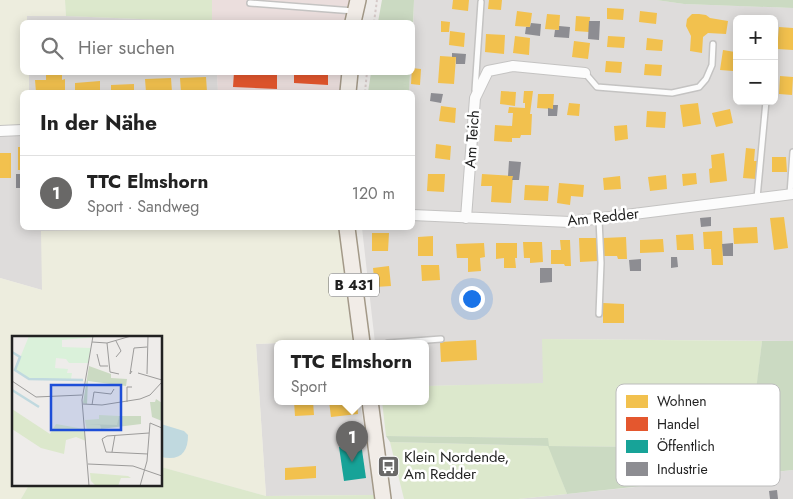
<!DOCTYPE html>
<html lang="de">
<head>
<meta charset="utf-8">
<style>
  body { margin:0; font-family:Jost,sans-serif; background:#f6f6f6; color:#222 }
  .controls { position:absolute; right:15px; top:15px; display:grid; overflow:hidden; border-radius:8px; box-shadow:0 2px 12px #0003 }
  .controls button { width:45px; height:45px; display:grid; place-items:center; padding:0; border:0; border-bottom:1px solid #e0e0e0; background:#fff; color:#222; font:25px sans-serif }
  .you { position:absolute; left:471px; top:298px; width:18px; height:18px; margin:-12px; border:4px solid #fff; border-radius:50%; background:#1a73e8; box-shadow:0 0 0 8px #1a73e833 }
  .badge { display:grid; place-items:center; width:32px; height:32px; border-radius:50%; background:#696867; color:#fff; font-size:16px; font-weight:700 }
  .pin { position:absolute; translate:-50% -41px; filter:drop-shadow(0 1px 2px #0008) }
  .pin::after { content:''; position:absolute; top:26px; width:18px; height:15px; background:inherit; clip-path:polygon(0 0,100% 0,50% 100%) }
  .popup { position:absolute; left:274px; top:340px; width:155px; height:65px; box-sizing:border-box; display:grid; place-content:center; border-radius:8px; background:#fff; filter:drop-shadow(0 1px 4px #0005); font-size:16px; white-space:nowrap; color:#767676 }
  .popup b { font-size:19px; color:#222 }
  .popup::after { content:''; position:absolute; left:50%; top:100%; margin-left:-10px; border:10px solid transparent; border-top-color:#fff }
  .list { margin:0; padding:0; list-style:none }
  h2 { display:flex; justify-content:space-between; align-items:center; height:65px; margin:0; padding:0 20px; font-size:21px }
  h2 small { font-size:16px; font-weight:400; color:#767676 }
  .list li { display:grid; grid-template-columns:32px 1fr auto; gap:15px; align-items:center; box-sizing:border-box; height:75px; padding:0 20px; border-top:1px solid #e0e0e0 }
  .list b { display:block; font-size:19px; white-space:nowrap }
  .list p { margin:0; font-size:16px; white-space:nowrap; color:#767676 }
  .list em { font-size:16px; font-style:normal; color:#767676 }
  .icon { flex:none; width:28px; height:28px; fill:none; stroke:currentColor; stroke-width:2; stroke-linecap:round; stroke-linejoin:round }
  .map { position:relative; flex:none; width:793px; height:499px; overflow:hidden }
  .search { position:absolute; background:#fff; box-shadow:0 2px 12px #0003; left:20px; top:20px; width:395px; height:55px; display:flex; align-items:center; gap:12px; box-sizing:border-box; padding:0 18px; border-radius:8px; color:#767676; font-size:19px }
  .panel { position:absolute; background:#fff; box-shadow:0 2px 12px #0003; left:20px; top:90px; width:395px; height:140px; border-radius:8px }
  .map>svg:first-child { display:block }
</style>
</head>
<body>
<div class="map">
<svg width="793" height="499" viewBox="0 0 793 499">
  <rect width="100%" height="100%" fill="#eeecea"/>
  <path fill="#dedcdb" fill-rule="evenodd" d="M414 0H656L684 4 793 8V341L543 339V384L426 386V343H375L362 228 42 231V290L0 278V136L22 135V228H412V92H409L410 73 412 72ZM737 19H774V101H737Z
    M27 16H66L212 22H27Z
    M29 73H217L218 92H29Z
    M352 340V343H278V401H360L374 495 266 496 256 344Z
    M793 470V499H518L665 484Z"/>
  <path fill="#ebdedd" d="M212 0H350L346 22H212Z
    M217 73H343L342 92H218Z"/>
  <path fill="#ededde" d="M0 0H65L66 16H27V22H22V72L29 73V92H22V125L0 126Z
    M339 228 352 340 256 344 266 496 161 467V338H14V485H29L21 499H0V278L42 290 41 231Z"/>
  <path fill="#dce8cc" d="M65 0H212V22L66 16Z
    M542 339 762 341 750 448 549 446 567 494 518 499H404L390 442 548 446V438L386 436 382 401H426V386L543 383Z
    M161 467 266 496 374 495V499H21L29 485H161Z"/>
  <path fill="#cbdac2" d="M382 0H414L413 25 412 22H378Z
    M656 0H793V8L684 4Z
    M371 73H410L409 92H368Z
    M762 341H793V470L567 494 548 446 390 442 386 436 548 438 549 446 749 448Z"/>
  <path fill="#c0d9df" d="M161 424 184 431 188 435C188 453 180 461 161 457Z"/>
  <path fill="#f2c14e" d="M453 0H469L468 11 452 9Z
    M489 0H502L501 10 488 9Z
    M607 8 624 9 623 20 607 19Z
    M517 11 532 13 530 27 515 26Z
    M640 11 657 13 656 24 639 22Z
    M547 14 560 15 559 30 545 29Z
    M692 14H699L706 15 710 18 728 21 726 34 708 33 703 37 702 53 690 51 691 36 686 26 687 19Z
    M576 16 590 17 589 32 575 31Z
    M441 21 450 22 449 32H441Z
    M779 27 793 28V50L777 49Z
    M450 31 465 33 464 47 449 45Z
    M486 34 505 35 504 54 485 52Z
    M515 36 530 38 529 55 513 53Z
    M608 36 625 37 624 48 607 47Z
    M647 38 663 40 662 51 646 50Z
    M574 41 590 43 588 59 572 57Z
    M723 50 735 52 733 71 720 70Z
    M440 56 456 57 454 84 438 83Z
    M606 61 622 62 621 73 605 72Z
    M645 64 662 65 661 76 644 75Z
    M412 68 421 69 420 85 411 84Z
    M46 72H62V80L65 79V92H36L35 80H46Z
    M780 76 793 77 792 95 779 94Z
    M206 77 207 92H181L180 78Z
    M171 78 172 92H146L145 79Z
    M100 81V92H75V83Z
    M134 84V92H111V85Z
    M501 91 516 92 515 106 500 104Z
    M524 91H533L530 114H532L531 135H521L520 138H512V142L494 141 495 125 512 126 513 113H508L509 107 525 108V103H523Z
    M538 94H554L553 109 537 108Z
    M569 103 580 104 579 116 567 115Z
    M698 103 701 124 683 127 680 105Z
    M441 106 456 108 455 123 439 121Z
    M730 109 733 123 716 127 712 113Z
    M647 111 666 112 665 128 646 127Z
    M627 125 628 139 615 141 614 126Z
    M436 144 451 146 450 160 435 158Z
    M18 147H22V170H18Z
    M746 148 755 149 754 161H757L756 179 743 178Z
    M0 153H11V178H0Z
    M724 153 727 181 710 183 709 169 712 168 711 155Z
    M772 157H786L787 172H772Z
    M696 173 697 184 683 186 682 174Z
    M428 174H445L444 192 427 191Z
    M482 174 513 176 511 203 491 202 492 186H481Z
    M666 175 667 189 650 191 648 177Z
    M620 176 621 189 604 190 603 178Z
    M559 183 584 185 583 197 571 196 570 205 557 203Z
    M525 185 549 186 548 201 524 200Z
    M784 217 788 248 774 250 770 218Z
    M757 227 758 243 734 244 733 228Z
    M722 231 723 265H712L711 249H704L703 232Z
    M372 233H389L388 251H372Z
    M693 234 694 250H677L676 235Z
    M433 236V256H418V237Z
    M626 237 627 259H618L617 256H604L603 238Z
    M579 238H597L598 261 580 262Z
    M663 239 664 252 640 253V240Z
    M560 240H570L571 266H565L564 264H551V250H561Z
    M523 242H542L543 262 530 263V258H524Z
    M484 243 485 257 480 258 481 271 468 272V258H457L456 244Z
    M496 243H517V258H515L516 268H504V258L496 259Z
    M421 265H439L440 280 422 281Z
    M389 266 391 286 375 287 373 268Z
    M603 303 624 304V323H603Z
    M476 340 477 360 441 362 440 342Z
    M294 401H313L314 415 295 416Z
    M329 401H357L358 414 331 417Z
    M316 466V478L285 480V468Z"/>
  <path fill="#e4572e" d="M234 72H277V89L233 87Z
    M294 72H328V85L294 83Z"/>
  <path fill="#17a398" d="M361 443 366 478 344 481 339 447Z"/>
  <path fill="#8d8d92" d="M589 21H600L599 40 588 39Z
    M531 23 541 24 540 36 525 34 526 27H530Z
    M559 26 570 27 569 38 554 37 555 30H559Z
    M452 53 466 54 465 64H456V57H452Z
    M431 93 443 94 441 103 430 101Z
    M553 105H558L557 116H548V108L553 109Z
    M509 161 521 162 519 180H512L513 176H508Z
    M16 174H22V188H16Z
    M711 217V226L701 227 700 218Z
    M733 243V256H723L722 244Z
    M671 257H677L678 267 671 268Z
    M641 259V271H630L629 260Z
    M540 268H552V282L540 283Z
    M777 490 778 499H770L769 491Z"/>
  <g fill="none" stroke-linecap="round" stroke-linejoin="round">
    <defs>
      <path id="lane" d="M250 3 354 11
        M585 73 597 87 672 93 699 87 706 79 712 65 713 44
        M475 90 481 2
        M790 194 793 152
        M757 198 766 101
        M599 314 601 263 599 219
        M388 343 441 339"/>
      <path id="street" d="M0 131 22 130
        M412 215 570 222 793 194
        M466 218 475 98 488 71 513 66 585 73"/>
      <path id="primary" d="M353 22 358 0
        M348 92 350 72
        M347 228 362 343
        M370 401 383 499"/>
    </defs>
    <use href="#lane" stroke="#c4c3c2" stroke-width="8"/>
    <use href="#street" stroke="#c4c3c2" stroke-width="12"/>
    <use href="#primary" stroke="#a39988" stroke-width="18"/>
    <path stroke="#d6cac9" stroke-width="2" stroke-dasharray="2.5 2.5" stroke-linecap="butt" d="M374 22 377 0
      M365 92 367 72"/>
    <use href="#lane" stroke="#fcfcfc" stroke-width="5"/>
    <use href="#street" stroke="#fcfcfc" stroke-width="10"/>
    <use href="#primary" stroke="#f1ece7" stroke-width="15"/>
  </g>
  <defs>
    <symbol id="bus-square" viewBox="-11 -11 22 22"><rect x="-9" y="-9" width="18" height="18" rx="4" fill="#696867" stroke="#fff"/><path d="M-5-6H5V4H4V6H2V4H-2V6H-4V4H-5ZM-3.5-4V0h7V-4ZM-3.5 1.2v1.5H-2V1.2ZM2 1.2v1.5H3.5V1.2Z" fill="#fff"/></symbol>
  </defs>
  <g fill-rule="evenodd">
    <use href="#bus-square" x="376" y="454" width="25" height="25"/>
  </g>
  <g text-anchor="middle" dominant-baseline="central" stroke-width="5" stroke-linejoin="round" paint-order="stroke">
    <rect fill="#fff" stroke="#646464" stroke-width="1" x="329" y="273.5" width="50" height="23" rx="4"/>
    <g font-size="14" font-weight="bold" fill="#212121">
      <text x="354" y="285">B 431</text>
    </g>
    <g font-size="15" fill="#212121" stroke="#fff">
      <text transform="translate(472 139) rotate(-86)">Am Teich</text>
      <text transform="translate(603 217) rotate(-6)">Am Redder</text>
    </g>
    <g font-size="15" fill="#212121" stroke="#fff" text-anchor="start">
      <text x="404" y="457">Klein Nordende,<tspan x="404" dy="17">Am Redder</tspan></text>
    </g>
  </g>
  <g transform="translate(12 336)">
    <rect width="150" height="150" fill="#eeecea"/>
    <path d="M0 73 38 98 44 88 72 93 74 105 64 101 54 104 52 118 29 112 0 93ZM87 79 107 80 106 89H88L89 93 75 95 73 84 87 83ZM78 137 116 140 119 142H109L106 150H84L79 145Z" fill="#dce8cc"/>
    <path d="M77 30 99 38V42L115 43 114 50 76 45 75 68 71 67ZM144 63 150 67V85L140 81 138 66H143ZM107 80H129V88L89 93 88 89 73 88 105 89Z" fill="#cbdac2"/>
    <path d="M17 0H96L50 4V11L79 12 76 27H57L54 23 44 22 43 32 56 33 55 37H60L59 43H17L3 34Z" fill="#daf1da"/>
    <path fill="none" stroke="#c0d9df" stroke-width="2.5" d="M0 16 8 21 3 34 17 43 71 44M0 54 27 71"/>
    <path fill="none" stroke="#9c9b9a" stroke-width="1" d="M104 5 109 15 104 21M80 6 95 7 119 0M95 7 98 36 107 38M85 18 88 30H96M120 35 118 38 122 12 135 11M126 37 150 44M135 38 136 0M0 45 24 61 70 59M115 66V51H120M71 68 90 69 128 63 138 59 150 46M80 69 82 56 99 58 102 53M100 116 103 99M136 118 94 116 90 103 95 100 137 97M76 128 121 130 150 140M77 150 70 64 81 0M128 150 135 125 138 87 150 92"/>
    <path fill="#1d4ed8" fill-opacity="0.15" stroke="#1d4ed8" stroke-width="2.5" d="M39 49H109V94H39Z"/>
    <rect width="150" height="150" fill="none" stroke="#212121" stroke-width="2.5"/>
  </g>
  <rect x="616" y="384" width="164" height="102" rx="8" fill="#fff" stroke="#bcbcbc" stroke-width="1"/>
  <rect x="626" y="395" width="22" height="13" fill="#f2c14e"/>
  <rect x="626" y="417" width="22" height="14" fill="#e4572e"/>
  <rect x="626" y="440" width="22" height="13" fill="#17a398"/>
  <rect x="626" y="462" width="22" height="14" fill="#8d8d92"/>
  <g font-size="14" fill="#212121">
    <text x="657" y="406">Wohnen</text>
    <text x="657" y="429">Handel</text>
    <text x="657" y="451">Öffentlich</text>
    <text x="657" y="474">Industrie</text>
  </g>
</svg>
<div class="controls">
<button>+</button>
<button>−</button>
</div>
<div class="you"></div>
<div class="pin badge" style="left:352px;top:462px">1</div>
<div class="popup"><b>TTC Elmshorn</b>Sport</div>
<div class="search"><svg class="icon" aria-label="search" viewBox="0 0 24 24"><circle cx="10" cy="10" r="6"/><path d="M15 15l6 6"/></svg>Hier suchen</div>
<section class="panel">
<h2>In der Nähe<small></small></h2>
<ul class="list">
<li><span class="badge">1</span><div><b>TTC Elmshorn</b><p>Sport · Sandweg</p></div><em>120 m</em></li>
</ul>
</section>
</div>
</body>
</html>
